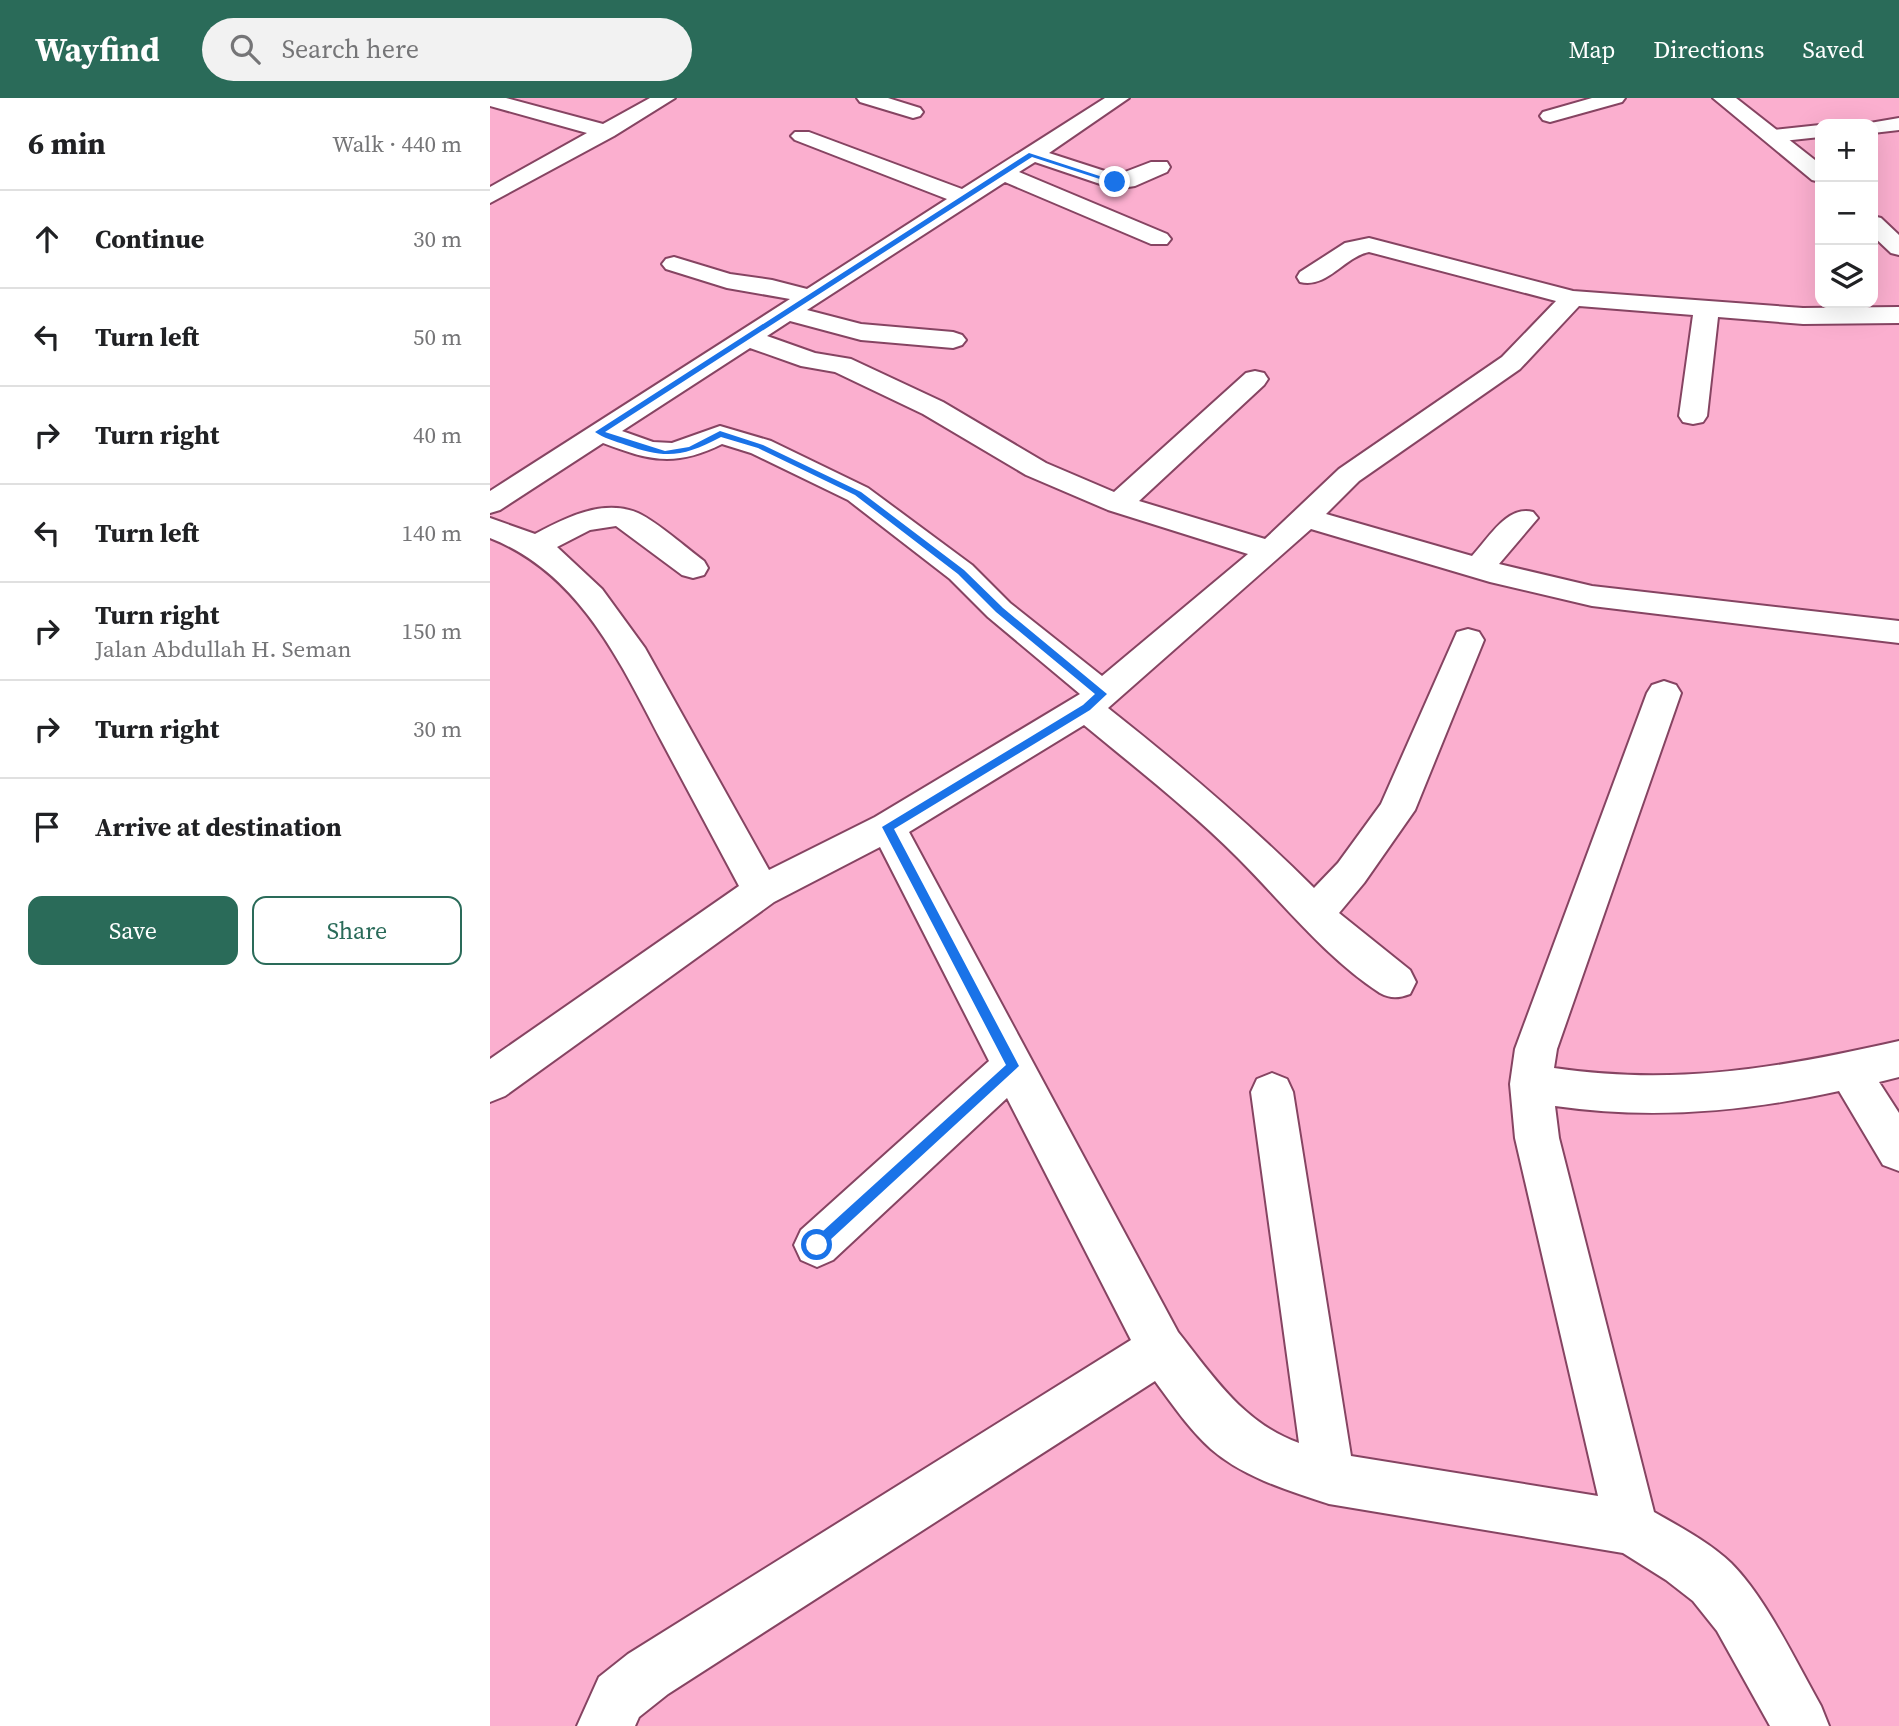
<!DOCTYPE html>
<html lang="en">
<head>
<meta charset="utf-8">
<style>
  body { margin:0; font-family:"Source Serif 4",serif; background:#f2f2f2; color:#202124 }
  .controls { position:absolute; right:21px; top:21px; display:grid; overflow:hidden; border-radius:14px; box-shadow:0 7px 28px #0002 }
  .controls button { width:63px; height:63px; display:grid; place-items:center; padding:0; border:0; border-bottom:2px solid #e0e0e0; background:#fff; color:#202124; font:35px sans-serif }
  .stop { position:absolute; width:21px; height:21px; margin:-16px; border:5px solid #1a73e8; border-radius:50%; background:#fff }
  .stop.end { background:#1a73e8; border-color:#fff; box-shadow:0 2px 7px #0008 }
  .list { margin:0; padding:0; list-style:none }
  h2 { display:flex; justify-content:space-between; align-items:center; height:91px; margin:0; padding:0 28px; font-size:30px }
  h2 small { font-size:23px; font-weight:400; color:#757577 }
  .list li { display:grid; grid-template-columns:46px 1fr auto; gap:21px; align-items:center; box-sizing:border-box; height:98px; padding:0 28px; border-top:2px solid #e0e0e0 }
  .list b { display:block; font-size:26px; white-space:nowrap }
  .list p { margin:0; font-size:23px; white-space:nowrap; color:#757577 }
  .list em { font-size:23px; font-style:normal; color:#757577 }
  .actions { display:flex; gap:14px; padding:21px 28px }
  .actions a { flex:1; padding:16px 0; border:2px solid #2a6b59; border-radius:14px; text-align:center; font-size:24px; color:#2a6b59 }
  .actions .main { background:#2a6b59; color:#fff }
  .icon { flex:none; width:38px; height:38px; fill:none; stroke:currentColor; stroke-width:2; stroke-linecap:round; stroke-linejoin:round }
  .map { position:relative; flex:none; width:1409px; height:1628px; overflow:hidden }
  header { display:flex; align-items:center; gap:42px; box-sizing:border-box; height:98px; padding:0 35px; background:#2a6b59; color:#fff }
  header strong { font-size:33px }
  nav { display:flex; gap:38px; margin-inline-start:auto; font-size:24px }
  .search { width:490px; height:63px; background:#f2f2f2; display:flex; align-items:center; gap:18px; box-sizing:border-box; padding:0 24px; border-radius:38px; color:#757577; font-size:26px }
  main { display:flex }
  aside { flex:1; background:#fff }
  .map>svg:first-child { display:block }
</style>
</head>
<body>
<header>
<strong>Wayfind</strong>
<div class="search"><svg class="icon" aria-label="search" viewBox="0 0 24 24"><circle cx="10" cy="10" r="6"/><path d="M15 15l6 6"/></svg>Search here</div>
<nav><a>Map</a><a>Directions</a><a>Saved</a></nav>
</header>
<main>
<aside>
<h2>6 min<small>Walk · 440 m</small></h2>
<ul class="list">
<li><svg class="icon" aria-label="ahead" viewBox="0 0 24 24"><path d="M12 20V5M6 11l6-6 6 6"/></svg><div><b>Continue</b></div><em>30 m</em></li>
<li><svg class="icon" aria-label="left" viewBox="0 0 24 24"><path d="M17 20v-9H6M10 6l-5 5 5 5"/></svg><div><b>Turn left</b></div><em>50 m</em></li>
<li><svg class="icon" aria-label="right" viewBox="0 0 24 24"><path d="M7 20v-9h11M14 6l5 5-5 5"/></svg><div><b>Turn right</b></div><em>40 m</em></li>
<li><svg class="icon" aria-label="left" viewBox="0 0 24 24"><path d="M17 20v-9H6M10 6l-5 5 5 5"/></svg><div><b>Turn left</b></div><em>140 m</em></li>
<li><svg class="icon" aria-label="right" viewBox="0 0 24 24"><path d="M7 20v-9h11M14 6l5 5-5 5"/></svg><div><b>Turn right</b><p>Jalan Abdullah H. Seman</p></div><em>150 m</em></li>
<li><svg class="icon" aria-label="right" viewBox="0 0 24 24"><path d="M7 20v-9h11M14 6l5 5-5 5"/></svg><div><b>Turn right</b></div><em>30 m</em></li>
<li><svg class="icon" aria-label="arrive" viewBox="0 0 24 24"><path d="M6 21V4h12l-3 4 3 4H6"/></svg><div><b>Arrive at destination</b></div></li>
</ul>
<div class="actions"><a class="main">Save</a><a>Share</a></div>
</aside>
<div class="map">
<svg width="1409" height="1628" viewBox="0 0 1409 1628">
  <rect width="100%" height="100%" fill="#fbafcf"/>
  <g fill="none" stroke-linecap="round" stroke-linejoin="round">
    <defs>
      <path id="minor" d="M0 0H16L113 26 160 0H185L124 38 0 105V89L97 35 0 8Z
        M367 0H398L430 10 433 14 430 18 423 20 370 4Z
        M615 0H639L559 55 627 77 661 64H677L680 69 677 74 645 88 625 91 545 64 529 74 677 136 681 141 677 146H661L515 84 317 212 371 226 463 234 472 237 476 242 472 247 463 250 371 242 300 223 277 238 325 255 361 261 453 304 556 365 624 394 756 275 765 273 774 275 778 281 774 287 649 403 775 441 849 371 1012 259 1066 203 879 154C854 159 837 191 810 184L807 179 810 174 855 145 879 140 1083 193 1313 210 1409 209V225L1313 226 1228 219 1217 318 1213 324 1203 326 1193 324 1189 318 1203 217 1089 208 1030 271 869 383 836 416 982 458C999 440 1017 407 1043 414L1048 420 1009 466 1102 488 1409 523V545L1102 508 1000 484 821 431 618 610C690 667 759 725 824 790L848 765 891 706 967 534 978 531 989 534 994 542 925 712 874 785 849 815 920 872 926 884 920 896C909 900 901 901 890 895 835 859 793 805 747 759 700 712 646 670 594 627L419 734 688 1234C723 1278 753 1325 809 1345L761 994 767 981 782 975 797 981 803 994 861 1358 1108 1398 1025 1040 1020 986 1025 951 1157 595 1162 587 1174 583 1186 587 1191 595 1067 951 1064 970C1186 988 1290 970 1409 943V979L1389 984 1409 1015V1073L1393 1067 1349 993C1254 1014 1161 1022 1065 1008L1069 1040 1164 1414C1190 1429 1219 1444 1241 1465 1276 1500 1306 1564 1331 1608L1339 1628H1280L1227 1533 1203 1503 1176 1482 1133 1455 839 1406C799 1393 753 1379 721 1351 699 1331 682 1306 665 1283L178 1596 149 1619 145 1628H87L109 1579 138 1556 641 1242 517 1000 343 1162 327 1169 311 1162 304 1147 311 1132 499 963 390 749 284 804 15 998 0 1004V961L249 788C223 739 197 691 171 642 129 562 89 475 0 440V420L45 436C75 420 113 400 148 415 169 425 195 449 214 463L218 470 214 477 203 480 192 477 126 428 100 432 67 449 112 491 155 550 279 772 385 719 590 596 498 519 460 481 358 402 261 355 232 346C186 369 160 363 113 345L10 412 0 415V393L300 201 237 190 176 171 172 166 176 161 184 159 240 176 282 182 317 191 457 101 305 42 301 38 305 34H319L472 91ZM260 250 311 268 345 274 433 316 536 377 618 412 758 456 612 578 520 505 482 467 378 390 281 343 230 328 182 345 163 344 132 333Z
        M1102 0H1135L1132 4 1060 24 1053 22 1050 18 1053 14Z
        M1409 20V32L1383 35V26H1374Z
        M1330 27V39L1284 44 1277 42 1273 38 1277 34 1284 32Z"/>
      <path id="tertiary" d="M1223 0H1246L1330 66V84L1322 82Z
        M1383 118 1391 120 1409 137V157L1401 155 1383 138Z"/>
    </defs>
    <use href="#minor" stroke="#864462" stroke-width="4"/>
    <use href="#tertiary" stroke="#864462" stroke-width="4"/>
    <use href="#minor" fill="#fff" fill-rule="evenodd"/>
    <use href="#tertiary" fill="#fff" fill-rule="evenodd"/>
  </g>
  <path fill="#1a73e8" d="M539 55 628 84 622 85 542 59 115 334 175 353 199 349 230 333 273 347 371 394 474 472 513 510 617 596 600 612 404 731 529 968 327 1154 320 1147 322 1143 516 967 392 729 593 607 605 596 506 514 468 476 365 397 268 350 231 339C193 359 176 361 136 347 125 343 113 340 105 334Z"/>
</svg>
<div class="controls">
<button>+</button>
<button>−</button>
<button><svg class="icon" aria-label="layers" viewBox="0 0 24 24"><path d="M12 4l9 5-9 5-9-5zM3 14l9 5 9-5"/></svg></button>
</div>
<div class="stop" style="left:327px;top:1147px"></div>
<div class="stop end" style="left:625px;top:84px"></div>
</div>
</main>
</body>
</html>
